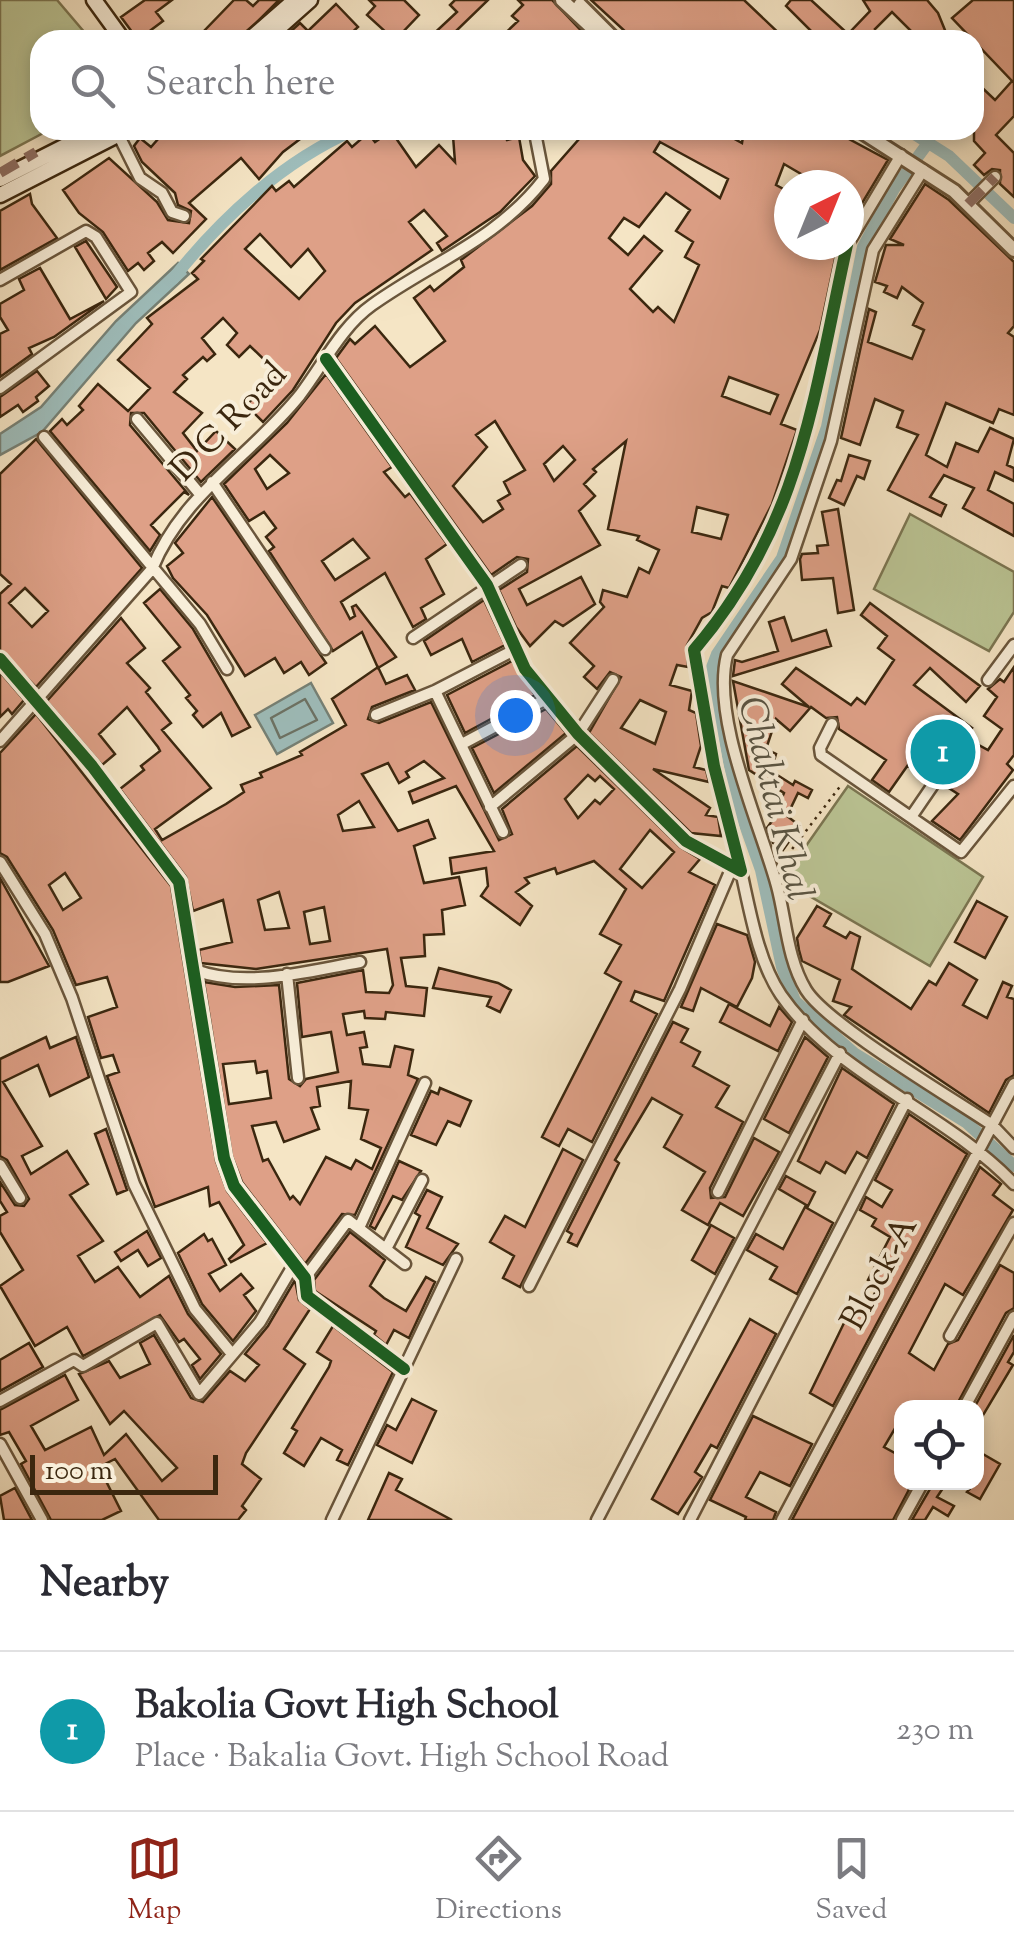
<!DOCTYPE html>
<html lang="en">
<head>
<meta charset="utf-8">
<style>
  body { margin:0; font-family:"Sorts Mill Goudy",serif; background:#f2f2f3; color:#2b2b33 }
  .controls { position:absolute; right:30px; bottom:30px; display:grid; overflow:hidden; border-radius:20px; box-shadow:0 5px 15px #0003 }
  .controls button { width:90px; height:90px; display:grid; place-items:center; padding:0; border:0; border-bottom:2px solid #e1e1e2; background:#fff; color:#2b2b33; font:50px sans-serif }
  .compass { position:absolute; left:774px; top:170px; width:90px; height:90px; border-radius:50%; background:#fff; box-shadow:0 5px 15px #0003; rotate:43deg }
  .scale { position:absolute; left:30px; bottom:25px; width:188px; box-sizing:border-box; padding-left:10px; border:5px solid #3b270f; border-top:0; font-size:28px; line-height:35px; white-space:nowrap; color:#3b270f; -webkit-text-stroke:8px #f8eed9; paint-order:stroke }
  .you { position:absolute; left:515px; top:715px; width:35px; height:35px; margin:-25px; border:8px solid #fff; border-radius:50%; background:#1a73e8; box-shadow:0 0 0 15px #1a73e833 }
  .badge { display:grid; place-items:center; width:65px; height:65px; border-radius:50%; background:#8f2418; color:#fff; font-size:32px; font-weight:700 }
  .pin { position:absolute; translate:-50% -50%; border:5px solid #fff; box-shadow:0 2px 10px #0006 }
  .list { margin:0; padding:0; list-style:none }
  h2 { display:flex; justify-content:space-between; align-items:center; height:130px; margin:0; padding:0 40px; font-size:42px }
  h2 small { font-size:32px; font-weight:400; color:#7c7c81 }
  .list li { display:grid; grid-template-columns:65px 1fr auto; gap:30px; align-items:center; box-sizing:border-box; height:160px; padding:0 40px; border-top:2px solid #e1e1e2 }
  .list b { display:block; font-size:38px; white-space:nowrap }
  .list p { margin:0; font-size:32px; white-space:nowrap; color:#7c7c81 }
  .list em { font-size:32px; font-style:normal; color:#7c7c81 }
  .icon { flex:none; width:55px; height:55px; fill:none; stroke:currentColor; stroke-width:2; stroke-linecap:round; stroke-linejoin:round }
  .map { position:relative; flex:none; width:1014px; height:1520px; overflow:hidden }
  .search { position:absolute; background:#fff; box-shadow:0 5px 15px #0003; left:30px; right:30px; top:30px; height:110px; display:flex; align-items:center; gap:25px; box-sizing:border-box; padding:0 35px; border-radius:30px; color:#7c7c81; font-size:38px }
  .sheet { height:290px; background:#fff }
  nav { display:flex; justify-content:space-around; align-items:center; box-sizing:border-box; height:140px; border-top:2px solid #e1e1e2; background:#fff; font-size:28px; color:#7c7c81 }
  nav a { display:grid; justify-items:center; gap:5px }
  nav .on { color:#8f2418 }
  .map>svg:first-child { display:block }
</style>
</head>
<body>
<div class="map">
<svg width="1014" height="1520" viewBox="0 0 1014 1520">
  <rect width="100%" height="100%" fill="#f5e5c5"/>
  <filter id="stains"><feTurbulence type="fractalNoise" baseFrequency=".002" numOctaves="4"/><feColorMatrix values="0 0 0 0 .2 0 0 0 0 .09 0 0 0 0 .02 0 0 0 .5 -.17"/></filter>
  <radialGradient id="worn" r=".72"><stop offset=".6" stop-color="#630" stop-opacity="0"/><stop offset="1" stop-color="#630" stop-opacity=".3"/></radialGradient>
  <path fill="#bbc595" stroke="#7b7652" stroke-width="2.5" d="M0 0H57L91 40H40V130H49L0 156Z
    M910 514 1014 572V612L989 651 874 589Z
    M848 786 983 877 930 966 782 880Z"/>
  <path fill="#9ebdbb" stroke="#768176" stroke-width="2.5" d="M178 263 189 274 136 323 42 432 0 455V434L41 407 116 321Z
    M311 683 333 723 277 754 255 715Z"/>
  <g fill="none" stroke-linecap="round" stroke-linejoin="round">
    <path stroke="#6c7265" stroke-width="2.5" d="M305 699 317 720 280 738 271 718Z"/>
    <path stroke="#9ebdbb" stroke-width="12" d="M908 130 949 156 1014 218
      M928 143 894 189 863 247 827 427 782 558 717 654 711 670 737 802 761 870 782 967 795 1001 854 1053 967 1123 1014 1166
      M173 279C221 218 283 161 354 130"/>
  </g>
  <path fill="#dea087" stroke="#3b270f" stroke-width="2.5" fill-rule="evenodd" d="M145 0H172L156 12 163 21 151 30 159 40H138L121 17Z
    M234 0H246L253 6 259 0H279L239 40H212L204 31Z
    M369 0H404L419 15 402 33 410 40H383L388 34 367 15 375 6Z
    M455 0H488L456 31 465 40H427L457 12 450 5Z
    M518 0H552L590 40H562L554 32 547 40H498L518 21 512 16 523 5Z
    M591 0H744L786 40 629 35Z
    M791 0H811L848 34 870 11 863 0H927L938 13 949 40H920L892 12 875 29 886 40H820L786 6Z
    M973 0H1014V116L996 135 1014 153V197L1000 184V170L992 169 984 175 974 165 985 153 974 141V80L995 100 1012 81 952 18Z
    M336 4 358 27 344 40H281L300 23 308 31Z
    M166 130H312L283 152 259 179 241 158 189 203 206 219 173 253 162 242 148 253 154 261 144 270 138 263 128 271 103 232 79 213 63 190 109 158 157 202 168 220 189 223 191 211 178 205 175 193 142 162 134 146 140 138 151 147Z
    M466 130H501L507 140 519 137 523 160 535 176 500 212 442 251 437 243 447 236 424 210 409 222 432 250 355 303 336 323 293 390 263 422 246 405 279 374 250 346 239 357 227 345 237 333 223 318 202 338 215 354 207 361 203 357 183 375 187 379 174 392 202 413 183 433 197 451 216 431 235 449 201 482 144 413H131L130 425 189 495 184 492 151 525 160 535 150 551 50 431 62 419 67 425 83 410 79 406 98 384 128 411 150 388 118 360 152 324 147 318 198 279 192 273 204 261 201 259 272 186 276 191 289 181 294 187 347 141 352 147 368 133 375 142 391 131 416 167 439 145 455 162 453 136ZM260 234 291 267 308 249 325 271 299 299 245 249Z
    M587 130H718L742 143 744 130H832L888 160 849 225V185H811L813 181 784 164 776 185 789 192V245H838L820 330 781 424 797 430 772 504 729 588 722 586 712 612 702 618 687 645 688 667 677 665 670 685 692 691 689 710 696 713 701 746 694 767 706 770 709 782 653 769 710 808 706 815 718 817 721 836 691 833 589 733 621 677 610 672 597 689 584 677 594 666 570 643 604 607 600 602 603 590 627 597 639 568 649 573 659 550 637 540 639 536 608 529 626 441 593 469 596 472 584 484 595 496 579 511 600 545 519 589 527 605 581 577 595 604 563 626 555 621 530 646 516 627 499 590 527 572 528 559 517 557 491 575 336 358 350 339 355 344 375 326 410 367 445 341 414 298 430 286 434 291 464 267 461 260 532 206 551 184V171ZM660 142 728 179 720 198 654 152ZM666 193 690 210 676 231 693 242 685 257 699 265 674 322 658 307 653 312 630 289 662 251 644 236 628 255 609 238 624 218 639 227ZM729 377 778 395 770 414 722 396ZM495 421 525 470 504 482 510 494 498 501 503 509 483 522 453 486 487 447 476 435ZM563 446 575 460 554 481 544 464ZM697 507 728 515 721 539 692 532ZM640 700 666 712 655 744 621 728Z
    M925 184 949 200 1014 262V326L1008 333 1014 337V415L999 409 993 423 946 403 926 455 947 467 956 443 978 452 990 428 1014 439 1007 465 1014 468V481L995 472 988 490 1014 504V536L963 508 974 488 944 475 930 497 946 505 941 516 888 490 918 435 897 427 903 411 875 399 860 445 841 438 869 309 876 312 868 342 912 359 924 330 913 325 923 303 902 287 897 298 884 292 887 286 875 282 886 245H904L890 239Z
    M30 194 32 204 57 238 0 270V211Z
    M86 241 117 287 106 299 75 247Z
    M40 268 70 319 104 301 54 337 29 348 32 354 0 377V334L8 330 0 317V304L24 290 19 279Z
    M37 371 49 386 36 397 38 401 23 412 18 405 0 417V397Z
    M326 374 392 467 384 472 405 497 410 493 447 544 426 559 444 594 421 608 426 619 413 627 385 573 341 602 350 619 355 616 352 607 356 605 396 657 378 668 362 632 333 651 269 551 274 547 266 537 276 528 264 512 249 521 224 484 287 423ZM270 455 289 473 267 489 255 469ZM353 539 369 558 335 580 322 561Z
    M36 439 142 568 36 687 0 650V594L11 584 0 574V474ZM25 588 48 611 32 627 9 603Z
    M849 455 870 461 864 479 857 476 844 505 829 498 837 480 841 481Z
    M212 497 326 663 309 675 301 662 284 673 275 658 245 676 207 615 173 578 167 566 183 553 175 543Z
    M838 509 854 610 838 613 833 578 802 580 800 559 802 554 818 553 817 546 828 545 822 512Z
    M160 589 193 629 250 727 232 736 221 713 203 727 193 715 197 711 186 698 190 695 163 661 180 647 144 603Z
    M484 600 505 645 472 662 462 639 431 655 424 641Z
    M870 603 980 686 966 702 930 668 914 685 972 728 964 737 988 750 1002 729 984 716 997 697 988 689 1000 679 1004 682 1014 667V755L1007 764 1013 770 960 840 932 821 958 794 944 785 941 771 929 775 922 771 918 775 908 765 889 792 872 780 886 760 839 729 837 717 826 718 811 707 790 731 776 719 766 749 776 754 771 771 793 785 795 781 812 790 808 798 798 793 787 816 800 826 783 850 773 843 767 828 785 803 781 800 784 793 749 770 733 681 809 707 782 684 796 668 851 705 857 698 865 704 894 660 878 648 887 636 861 615Z
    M784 617 792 641 826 630 831 646 733 676 735 660 742 662 778 651 769 622Z
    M121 618 145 648 127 663 150 688 146 692 171 723 162 730 211 788 155 829 162 840 226 804 244 792 241 785 262 777 260 773 302 755 300 752 346 725 332 699 378 667 386 684 407 675 415 690 372 707 368 719 379 723 431 702 499 840 512 834 502 809 577 746 680 847 700 859 689 872 715 885 664 1001 635 991 631 1001 657 1014 592 1142 568 1129 559 1146 542 1137 621 982 605 973 621 945 600 934 626 889 594 861 557 874 555 868 525 878 529 883 516 892 532 906 520 925 481 896 488 886 486 868 452 874 450 858 494 851 456 786 413 803 409 792 444 778 424 761 406 772 409 777 399 783 388 763 362 774 398 831 428 820 435 838 414 846 424 883 459 877 465 905 442 910 444 934 424 935 425 956 401 958 406 986 427 988 424 1016 386 1012 385 1019 365 1018 364 1011 343 1014 347 1035 364 1032 367 1047 360 1048 363 1064 390 1067 395 1046 413 1050 408 1075 418 1079 355 1215 342 1214 305 1264 242 1182 232 1156 204 982 235 987 279 985 289 1079 300 1086 306 1079 338 1072 331 1032 302 1037 297 983 363 970 366 992 389 993 393 985 387 949 256 969 201 963 199 950 232 942 223 900 193 911 186 877 120 789 144 770 141 766 160 751 158 747 127 707 99 734 115 754 102 765 47 701ZM588 775 595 781 600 776 614 789 600 804 595 800 578 818 565 799ZM359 801 374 827 343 831 338 815ZM650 830 674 852 642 888 620 869ZM279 892 289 928 265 930 258 900ZM324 907 330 941 310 944 304 912ZM255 1061 257 1073 267 1071 271 1098 229 1104 223 1064ZM351 1081 349 1108 368 1110 361 1139 381 1148 372 1169 356 1160 351 1169 326 1157 300 1204 293 1196 290 1199 268 1159 263 1161 252 1126 276 1122 284 1142 319 1129 311 1108 320 1106 317 1087Z
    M512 661 535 695 465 733 447 695Z
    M0 672 24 700 12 714 8 709 0 717Z
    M546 709 566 733 494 793 472 748Z
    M36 714 171 886 216 1161 227 1191 267 1243 231 1262 229 1259 244 1245 219 1202 210 1206 208 1187 155 1207 107 1076 119 1072 113 1055 101 1058 88 1017 117 1007 107 977 76 985 53 930 7 857 0 853V753ZM65 873 81 898 63 910 49 885Z
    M0 878 49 966 8 982H0Z
    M977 901 1007 917 985 958 955 942Z
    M817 906 831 914 824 926 846 938 850 932 860 937 852 969 911 1009 929 981 936 985 949 963 977 980 963 1005 987 1018 1003 982 1012 986 1007 997 1014 999V1075L1006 1080 989 1113 844 1015 851 1007 833 1001 840 980 802 961 799 950 797 938Z
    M717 924 747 935 755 962 752 978 737 1007 701 988 693 1011 681 1007Z
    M439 968 498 983 511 990 500 1012 487 1006 491 997 433 988Z
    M729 1004 770 1026 779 1007 792 1022 778 1051 720 1022Z
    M673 1022 688 1029 681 1042 700 1052 693 1066 729 1086 716 1107 743 1122 710 1188 711 1198 725 1197 754 1138 779 1152 743 1216 720 1203 708 1225 682 1210 705 1172 664 1147 682 1115 652 1098 615 1160 619 1163 577 1246 568 1242 572 1234 567 1231Z
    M46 1037 50 1048 76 1037 89 1077 50 1096 38 1065 3 1082 42 1146 22 1156 31 1174 67 1151 88 1184 70 1195 103 1241 78 1256 95 1282 118 1267 140 1297 169 1276 188 1314 221 1354 200 1379 192 1365 200 1359 184 1339 179 1342 160 1315 83 1356 67 1327 35 1346 0 1286 23 1270 0 1232V1216L7 1212 0 1201V1182L15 1205 24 1206 29 1199 7 1160 0 1156V1059Z
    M805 1037 828 1057 789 1133 764 1119Z
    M842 1068 894 1104 867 1158 857 1152 845 1173 826 1162 820 1173 798 1161Z
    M440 1088 471 1101 460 1126 448 1121 436 1145 411 1135 431 1091 438 1094Z
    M909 1114 967 1154 833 1406 810 1393 844 1323 855 1306 865 1312 879 1285 868 1280 890 1237 872 1226 876 1219 860 1210 866 1197 882 1207 892 1190 875 1180Z
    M106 1129 127 1190 117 1194 95 1134Z
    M563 1149 583 1160 520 1287 503 1278 514 1256 490 1242 505 1216 525 1227Z
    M399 1161 421 1171 402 1200 393 1196 375 1229 370 1226Z
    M980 1167 1001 1184 993 1195 1013 1210 963 1295 945 1284 909 1353 934 1370 948 1344 958 1340 1000 1265 1014 1273V1308L1006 1313 955 1408H902V1428L897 1425 884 1447 902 1457V1482H913L893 1520H792Z
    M786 1176 815 1192 808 1206 779 1189Z
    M427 1190 442 1197 427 1228 458 1244 443 1265 406 1247 420 1216 415 1213Z
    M805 1207 833 1223 797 1294 770 1279 777 1267 747 1250 756 1234 783 1249Z
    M711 1225 734 1238 715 1274 692 1260Z
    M147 1231 161 1258 148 1266 138 1250 121 1261 115 1252Z
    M350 1232 385 1260 370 1286 384 1298 406 1311 426 1277 435 1282 409 1338 394 1330 386 1345 374 1335 376 1331 315 1291 314 1280Z
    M204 1234 208 1241 212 1239 226 1265 209 1274 220 1291 241 1274 253 1288 244 1295 256 1311 233 1341 202 1304 178 1253Z
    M295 1280 299 1300 310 1309 284 1349 305 1364 246 1453 242 1464 261 1479 242 1506 246 1510 238 1520H159L115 1459 99 1467 121 1511 102 1520H51L21 1464 26 1461 9 1432 0 1435V1410L65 1375 78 1400 31 1426 45 1450 91 1427 104 1455 126 1434 162 1481 177 1468 124 1411 110 1424 79 1374 109 1361 120 1378 150 1364 140 1343 154 1335 191 1398 203 1402 230 1371 245 1381 259 1365 245 1354 268 1326Z
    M750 1319 776 1334 717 1448 711 1445 695 1472 702 1477 678 1514 652 1499Z
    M333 1326 393 1372 348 1465 337 1460 342 1450 321 1438 304 1466 284 1453 297 1431 292 1428 329 1367 331 1361 317 1352Z
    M1014 1335V1352L1008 1362 1013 1365 976 1427 974 1408Z
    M29 1343 43 1367 0 1391V1360Z
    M412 1399 436 1411 412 1463 377 1445 387 1425 396 1430Z
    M753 1416 812 1444 790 1486 760 1472 746 1497 776 1512 773 1520H745L746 1517 710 1500Z
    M976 1450 1000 1464 980 1499 967 1492 976 1482Z
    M389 1473 402 1479 396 1490 452 1520H368Z
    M934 1482 943 1488 937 1497 954 1506 948 1516 933 1507 925 1520H912Z
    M15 1488 32 1520H4L0 1496Z"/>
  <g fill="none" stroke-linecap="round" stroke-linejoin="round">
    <defs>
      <path id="minor" d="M118 134 140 178 162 193 172 212 184 216
        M923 170 873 250 831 441 791 559 727 655C711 719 760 823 777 886 786 919 787 959 806 990 827 1024 952 1098 992 1125L1014 1148
        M968 204 995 177
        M849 242 901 155
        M0 280 86 231 96 237 131 292 0 388
        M326 359 487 585 525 669 578 734 686 841 741 871 714 766 694 650C801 525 813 399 847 245
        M137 419 199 493
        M44 437 200 624 227 669
        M212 482 325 649
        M413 638 521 565
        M0 659 92 766 179 882 224 1158 234 1186 305 1278 307 1296 404 1369
        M988 680 1014 645
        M435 691 503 832
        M376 715 435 691 516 649
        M832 724 820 748 821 755 961 852 1014 786
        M0 741 152 569C182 494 251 456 300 395 323 365 341 327 372 305 432 262 497 240 544 179L536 138 539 130
        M462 744 548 698
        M490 807 578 734 613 680
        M911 817 937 779
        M0 862 45 934 72 998 134 1184 195 1309 232 1354
        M741 871C750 911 758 961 781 995 836 1075 947 1113 1014 1184
        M195 970C246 989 308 971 360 962
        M287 974 298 1078
        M0 1165 20 1198
        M718 1192 803 1020
        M359 1228 425 1083
        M386 1249 422 1180
        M305 1278 348 1220 405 1264
        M529 1286 680 989 732 867
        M950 1336 1014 1223
        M0 1401 74 1360 83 1366 157 1323 199 1394 260 1322 293 1266
        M964 1408 1014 1317
        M0 1444 42 1520
        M332 1520 456 1259
        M597 1520 840 1053
        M690 1520 907 1099
        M782 1520 1014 1084
        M902 1520 923 1482"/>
      <path id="tertiary" d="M562 0 605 40
        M580 5 615 40
        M859 130 954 191 1014 250"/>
      <path id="secondary" d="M94 0 123 40
        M249 40 295 0
        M265 40 310 0
        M0 179 97 130
        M0 195 127 130"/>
    </defs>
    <use href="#minor" stroke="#6a563c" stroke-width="15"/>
    <use href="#tertiary" stroke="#6a563c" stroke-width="18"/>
    <use href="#secondary" stroke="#3b270f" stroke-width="19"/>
    <path stroke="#3b270f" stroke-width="2.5" stroke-dasharray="2.5 5" stroke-linecap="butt" d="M783 861 842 784"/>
    <use href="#minor" stroke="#f8eed9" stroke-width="10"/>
    <use href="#tertiary" stroke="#f8eed9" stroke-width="12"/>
    <use href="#secondary" stroke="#f8eed9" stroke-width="14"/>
    <path stroke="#8d6e63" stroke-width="10" stroke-dasharray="20 10" stroke-linecap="butt" d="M0 173 36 152
      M968 204 995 177"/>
    <defs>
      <path id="cycleway" d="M326 359 487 585 525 669 578 734 686 841 741 871 714 766 694 650C801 525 813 399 847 245
        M0 659 92 766 179 882 224 1158 234 1186 305 1278 307 1296 404 1369"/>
    </defs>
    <use href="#cycleway" stroke="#f8eed9" stroke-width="19"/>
    <use href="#cycleway" stroke="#1b5e20" stroke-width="12"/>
  </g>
  <g text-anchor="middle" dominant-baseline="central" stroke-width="8" stroke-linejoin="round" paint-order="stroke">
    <g font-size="35" fill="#3b270f" stroke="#f8eed9">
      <text transform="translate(230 423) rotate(-46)">D C Road</text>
      <text transform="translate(881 1274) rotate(-62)">Block-A</text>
    </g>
    <g font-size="38" font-style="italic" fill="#595443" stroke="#f8eed9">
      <text transform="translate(773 799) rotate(76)">Chaktai Khal</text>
    </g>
  </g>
  <rect width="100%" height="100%" filter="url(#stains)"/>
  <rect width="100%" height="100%" fill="url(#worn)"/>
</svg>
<div class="controls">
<button><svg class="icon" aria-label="locate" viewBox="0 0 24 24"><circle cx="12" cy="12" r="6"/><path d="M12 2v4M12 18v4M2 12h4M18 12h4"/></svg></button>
</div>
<svg class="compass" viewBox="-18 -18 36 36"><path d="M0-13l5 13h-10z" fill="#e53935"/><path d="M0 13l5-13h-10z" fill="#7c7c81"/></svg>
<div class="scale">100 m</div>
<div class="you"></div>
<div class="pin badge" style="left:943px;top:752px;background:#0f9aa8">1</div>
<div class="search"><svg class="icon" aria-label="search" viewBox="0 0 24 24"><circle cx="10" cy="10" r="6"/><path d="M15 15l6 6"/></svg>Search here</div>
</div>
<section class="sheet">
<h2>Nearby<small></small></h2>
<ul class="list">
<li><span class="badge" style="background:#0f9aa8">1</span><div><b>Bakolia Govt High School</b><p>Place · Bakalia Govt. High School Road</p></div><em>230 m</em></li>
</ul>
</section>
<nav>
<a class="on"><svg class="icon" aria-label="map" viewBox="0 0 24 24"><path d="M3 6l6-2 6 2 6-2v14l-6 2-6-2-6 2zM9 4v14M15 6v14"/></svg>Map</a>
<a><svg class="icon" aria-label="directions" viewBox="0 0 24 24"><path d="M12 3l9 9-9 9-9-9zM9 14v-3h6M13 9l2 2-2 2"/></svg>Directions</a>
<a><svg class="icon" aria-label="saved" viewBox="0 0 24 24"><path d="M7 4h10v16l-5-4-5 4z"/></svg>Saved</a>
</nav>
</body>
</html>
